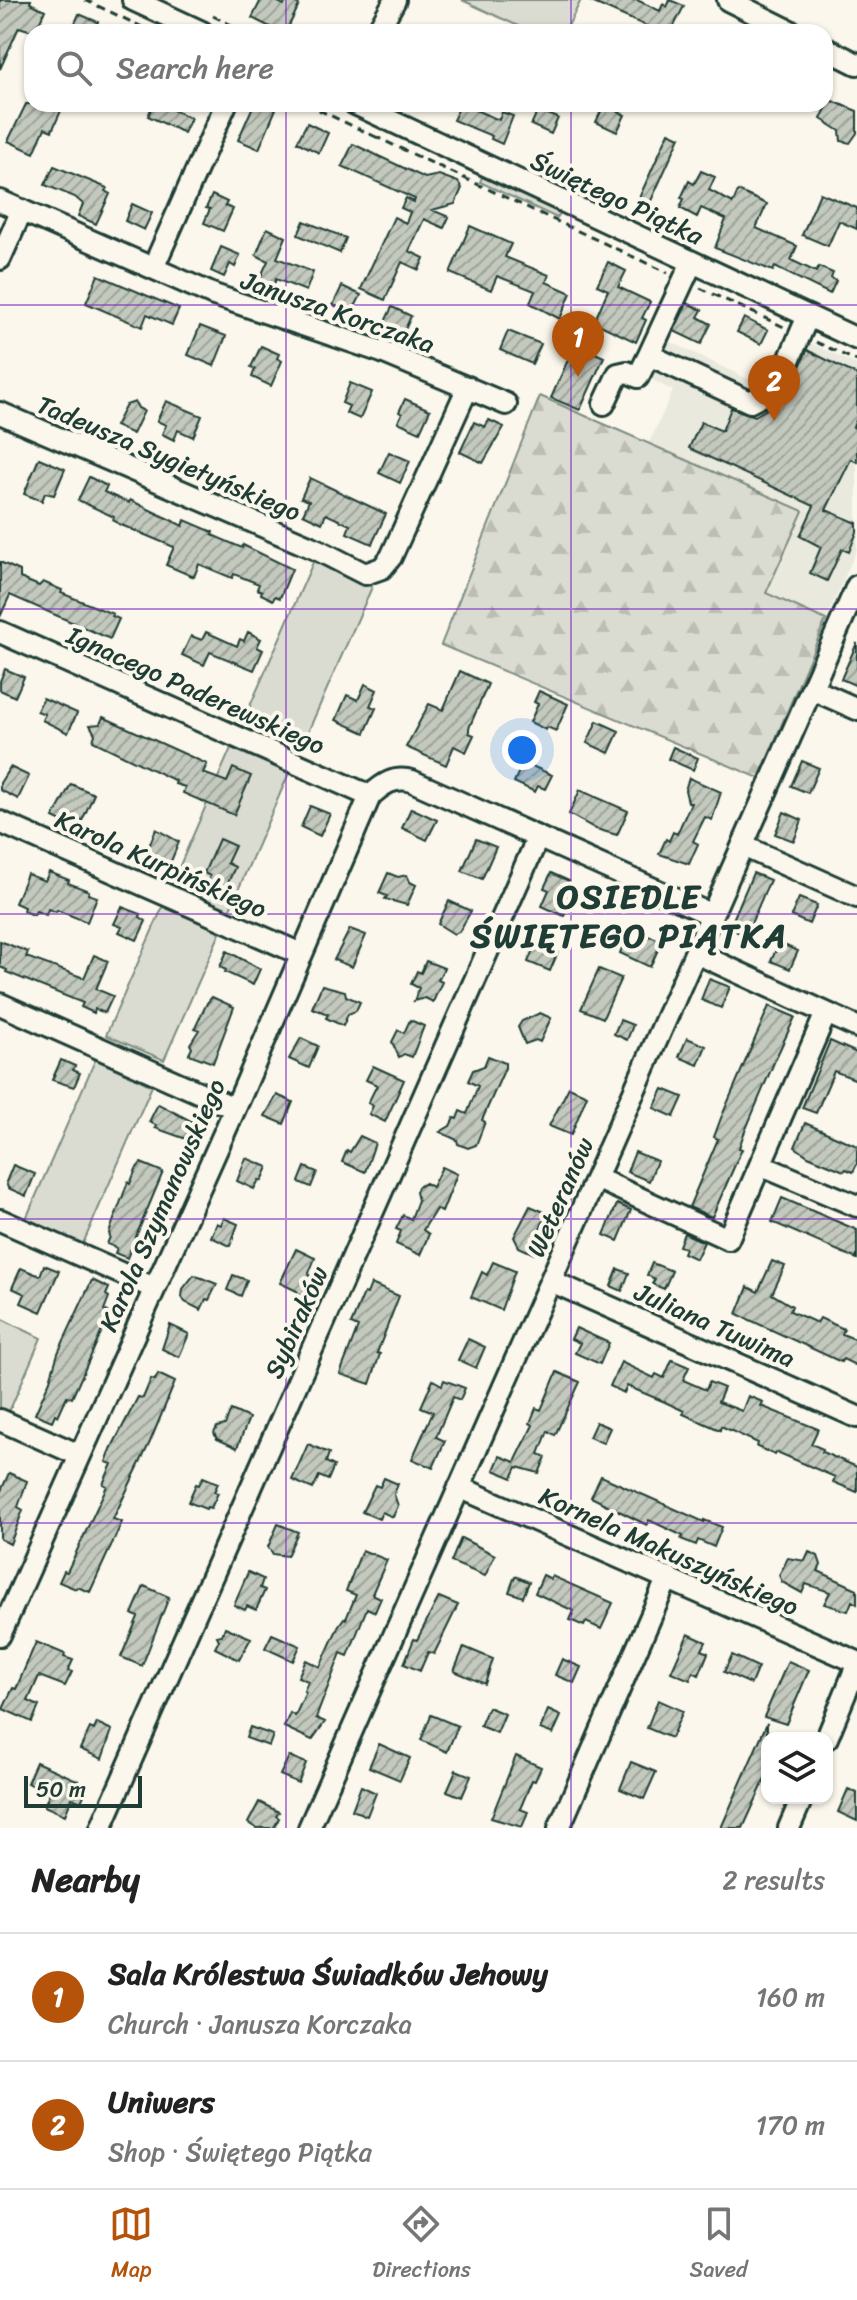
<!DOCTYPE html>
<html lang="en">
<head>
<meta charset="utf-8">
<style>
  body { margin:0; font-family:Sriracha,sans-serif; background:#f6f6f6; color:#222 }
  .controls { position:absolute; right:24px; bottom:24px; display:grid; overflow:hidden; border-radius:16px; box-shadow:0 2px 6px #0004 }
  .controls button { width:72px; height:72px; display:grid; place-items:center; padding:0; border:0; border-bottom:2px solid #e0e0e0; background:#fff; color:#222; font:40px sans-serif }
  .scale { position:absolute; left:24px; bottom:20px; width:118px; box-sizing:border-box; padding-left:8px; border:4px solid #1f3d34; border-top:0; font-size:22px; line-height:28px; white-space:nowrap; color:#1f3d34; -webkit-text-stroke:6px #fbf7ec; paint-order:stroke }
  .you { position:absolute; left:522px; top:750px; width:28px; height:28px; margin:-20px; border:6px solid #fff; border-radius:50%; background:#1a73e8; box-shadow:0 0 0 12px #1a73e833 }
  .badge { display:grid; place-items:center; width:52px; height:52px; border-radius:50%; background:#b45309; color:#fff; font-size:26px; font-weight:700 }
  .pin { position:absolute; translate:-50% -66px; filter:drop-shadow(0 2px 4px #0008) }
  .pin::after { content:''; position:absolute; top:42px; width:28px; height:24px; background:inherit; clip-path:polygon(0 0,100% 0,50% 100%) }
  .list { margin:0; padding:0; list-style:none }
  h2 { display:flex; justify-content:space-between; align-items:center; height:104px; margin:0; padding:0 32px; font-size:34px }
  h2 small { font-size:26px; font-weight:400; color:#767676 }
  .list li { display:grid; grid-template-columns:52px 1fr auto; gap:24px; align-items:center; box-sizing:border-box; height:128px; padding:0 32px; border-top:2px solid #e0e0e0 }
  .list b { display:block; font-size:30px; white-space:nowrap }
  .list p { margin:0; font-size:26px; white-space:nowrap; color:#767676 }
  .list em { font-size:26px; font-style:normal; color:#767676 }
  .icon { flex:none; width:44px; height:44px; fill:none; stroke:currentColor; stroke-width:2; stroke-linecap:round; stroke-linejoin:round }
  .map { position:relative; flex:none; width:857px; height:1828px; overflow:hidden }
  .search { position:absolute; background:#fff; box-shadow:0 2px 6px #0004; left:24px; right:24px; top:24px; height:88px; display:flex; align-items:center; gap:20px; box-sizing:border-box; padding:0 28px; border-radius:24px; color:#767676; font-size:30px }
  .sheet { height:360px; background:#fff }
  nav { display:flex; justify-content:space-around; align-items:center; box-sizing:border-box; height:112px; border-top:2px solid #e0e0e0; background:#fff; font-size:22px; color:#767676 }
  nav a { display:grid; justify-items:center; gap:4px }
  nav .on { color:#b45309 }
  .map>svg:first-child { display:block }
</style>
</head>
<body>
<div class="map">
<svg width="857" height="1828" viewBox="0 0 857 1828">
  <defs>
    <pattern id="forest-firs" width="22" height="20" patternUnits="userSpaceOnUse" patternTransform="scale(2)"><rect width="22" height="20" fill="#dbdcd1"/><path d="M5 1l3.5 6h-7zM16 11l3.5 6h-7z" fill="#bcbeb4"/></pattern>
    <pattern id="building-hatch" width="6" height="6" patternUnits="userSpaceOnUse" patternTransform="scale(2)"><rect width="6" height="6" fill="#c4c9be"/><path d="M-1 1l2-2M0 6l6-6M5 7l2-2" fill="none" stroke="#9fa49b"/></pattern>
  </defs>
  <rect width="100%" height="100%" fill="#fbf7ec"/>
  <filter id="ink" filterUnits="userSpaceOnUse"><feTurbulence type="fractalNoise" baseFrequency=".0125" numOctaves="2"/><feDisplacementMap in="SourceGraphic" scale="16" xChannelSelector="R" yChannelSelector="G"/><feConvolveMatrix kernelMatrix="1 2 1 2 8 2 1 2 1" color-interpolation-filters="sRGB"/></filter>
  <g filter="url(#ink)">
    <path fill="#eae9de" d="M787 332 857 365V549L826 620 766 593 803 511 648 445 673 391 647 377 653 333 764 387Z"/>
    <path fill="#dbdcd1" stroke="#7d8c82" stroke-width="2" d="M462 0H581L565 32H531Z
      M482 177 560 213 557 218 480 182Z
      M314 560 372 587 301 748 243 722Z
      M231 748 289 773 229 911 171 886Z
      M163 906 221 931 164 1060 106 1035Z
      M96 1058 152 1086 82 1246 25 1221Z
      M0 1318 41 1338 9 1412 0 1408Z"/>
    <path fill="url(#forest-firs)" stroke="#7d8c82" stroke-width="2" d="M540 396 803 511 766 593 826 620 759 778 441 645Z"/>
    <path fill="url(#building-hatch)" stroke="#1f3d34" stroke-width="2" d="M0 0H31L30 3 45 10 35 32 19 27 0 69Z
      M261 0H274L284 5 287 0H291L299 5 286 32H280L252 18Z
      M587 0H637L660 11 663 4 667 7 670 0 684 6 671 32H649L651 28Z
      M79 14 98 22 94 32H71Z
      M830 100 857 111V133L850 143 841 141 840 131 821 119Z
      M26 104H64L52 131 45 128 34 153 8 141Z
      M153 104H160L191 118 184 133 148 116Z
      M254 104H278L259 149 238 140Z
      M461 104 499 120 502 112 513 116 502 144 491 139 492 136 453 120Z
      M604 105 625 115 617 132 596 122Z
      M538 110 558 118 551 134 531 125Z
      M307 123 328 133 319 153 297 142Z
      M669 132 680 137 650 203 639 198Z
      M353 144 425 178 439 175 458 182 462 188 455 204 432 210 449 217 444 228 424 219 409 251 424 258 419 270 402 262 385 300 361 289 394 217 406 223 410 212 401 208 406 198 414 202 415 199 342 166Z
      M54 166 107 188 105 191 110 194 96 224 78 216 83 204 75 197 45 185Z
      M701 171 715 177 709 190 733 203 738 191 767 204 756 228 797 246 791 260 816 272 819 267 833 273 831 278 836 281 830 294 775 267 773 271 715 248 726 219 701 208 697 217 680 208 684 199 681 198 689 181 694 184Z
      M820 193 857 208V229L839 221 828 246 802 235Z
      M212 195 227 202 225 206 233 209 223 231 204 223 210 209 206 208Z
      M132 204 152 213 144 230 125 221Z
      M304 221 346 238 340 253 298 235Z
      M470 226 511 244 505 257 549 275 546 282 571 293 560 319 530 303 535 291 497 276 491 290 450 273Z
      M267 228 286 237 277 258 313 272 306 291 276 279 270 293 256 287 268 261 256 255Z
      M221 247 240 255 235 267 230 264 224 277 211 271Z
      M608 262 626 271 618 287 650 302 642 318 646 320 636 342 594 322 608 290 597 285Z
      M98 275 179 309 172 325 147 314 142 327 86 303Z
      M342 286 361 295 352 313 333 305Z
      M687 303 702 310 698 317 711 324 701 344 674 331Z
      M392 307 411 316 401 339 381 330Z
      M744 318 768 330 761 344 737 332Z
      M200 326 226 336 214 366 188 355Z
      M508 331 541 344 532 364 500 350Z
      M575 344 604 357 580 410 551 398Z
      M261 346 279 354 277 358 282 361 271 386 252 377 255 369 251 367Z
      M807 350 857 375V418L853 427 857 429V462L851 459 826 510 857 523V532L849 552 842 549 827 581 810 573 821 547 800 536 814 506 689 448 701 422 722 431 731 408 755 416 784 399 789 393Z
      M350 383 372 392 360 419 346 413 349 406 342 403Z
      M405 399 430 410 420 432 398 422 402 414 399 412Z
      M166 401 202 416 193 437 178 430 174 440 162 434 166 425 157 421Z
      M135 402 138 408 144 411 133 434 115 426 126 405Z
      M489 420 504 427 483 463 460 452 474 422 485 427Z
      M389 452 410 461 400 483 379 473Z
      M39 458 65 469 54 495 45 493 42 501 24 494Z
      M89 477 107 486 104 492 129 503 130 500 183 526 185 520 213 532 212 535 242 548 243 545 292 569 280 598 275 596 273 600 261 594 262 591 257 589 259 584 234 574 232 578 199 564 194 577 166 565 174 547 119 524 113 520 114 517 78 500Z
      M310 478 386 514 372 544 347 533 350 525 326 514 322 523 303 514 309 501 301 498Z
      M0 562 20 571V578L39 586 43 582 62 590 61 593 113 614 112 616 119 619 110 639 10 595 0 617Z
      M206 632 237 646 240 639 244 641 248 632 261 639 257 647 263 650 254 670 210 652 204 665 182 655 191 636 202 640Z
      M857 643V686L841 679Z
      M5 669 24 677 15 697 0 690V681Z
      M460 671 488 684 469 728V733L474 735 466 752 454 746 446 765 406 747 429 704 443 710Z
      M365 684 377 690 370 706 376 708 365 733 336 720 347 695 358 700Z
      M539 691 568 704 556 731 547 727 546 730 530 722 538 704 534 702Z
      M43 698 77 713 68 733 42 720 45 714 37 711Z
      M103 717 207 764 203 773 227 782 233 768 251 776 234 815 183 793 185 787 175 784 176 781 93 741 95 734 90 725 100 724Z
      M597 721 619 731 609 753 587 743Z
      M673 747 698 758 693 770 668 759Z
      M802 761 819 768 808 793 791 786Z
      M523 762 552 775 545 789 538 786 535 792 514 782Z
      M10 767 29 776 18 799 0 790V783Z
      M689 778 721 792 712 820 705 817 693 841 698 844 689 864 659 854 666 839 669 841 673 832 677 834 691 803 688 802 685 790Z
      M71 784 94 794 82 821 71 816 68 825 53 818Z
      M580 790 628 811 617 835 596 829 569 814Z
      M310 806 330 814 320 836 301 827Z
      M411 808 437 820 427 840 402 828Z
      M784 812 802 820 794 841 775 834Z
      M156 829 179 842 169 866 145 856Z
      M219 839 235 846 227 863 235 867 223 894 206 886 210 876 204 873Z
      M476 839 496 847 482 879 462 871Z
      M49 872 69 880 68 883 89 891 88 894 97 897 87 922 57 910 56 912 48 909 46 915 36 911 34 915 23 911 24 907 15 903 27 874 45 881Z
      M388 873 398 877 407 875 410 882 416 885 407 905 385 899 387 896 379 893Z
      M551 873 569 881 563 895 572 899 564 916 542 906 549 890 544 888Z
      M753 873 770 880 746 935 729 929Z
      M799 898 817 905 809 924 791 916Z
      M449 901 471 911 459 932 454 934 438 924Z
      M122 907 141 914 140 917 146 921 137 940 119 932 122 927 114 924Z
      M350 929 366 935 352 967 334 960Z
      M650 936 662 941 650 967 620 953 625 940 636 945 640 937 646 939Z
      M0 941 28 952 26 957 84 978 94 955 108 961 96 989 113 996 105 1013 95 1009 94 1013 81 1007 83 1003 6 972 7 970 0 967Z
      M536 942 558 952 550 971 528 962Z
      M779 943 798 951 790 969 771 961Z
      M227 951 260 969 253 985 225 972 226 970 220 967Z
      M426 961 444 968 438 980 442 982 433 1002 425 998 414 1001 419 988 411 984 417 971 421 973Z
      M599 969 621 978 603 1018 581 1009Z
      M709 979 730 987 721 1008 701 1000Z
      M322 985 345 991 346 996 360 1002 356 1011 348 1014 343 1026 326 1018 328 1014 312 1008Z
      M212 997 234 1007 213 1063 189 1054 192 1048 190 1044 199 1030 195 1028 207 1003Z
      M769 1006 795 1017 775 1060 743 1136 739 1148 742 1149 712 1217 689 1207 718 1139 714 1137 721 1118Z
      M540 1013 551 1018 540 1042 536 1040 525 1044 518 1027 522 1021Z
      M410 1020 424 1026 412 1057 404 1054 399 1057 392 1042 398 1030 404 1033Z
      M620 1020 633 1025 627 1040 614 1034Z
      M301 1038 318 1046 309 1068 289 1059Z
      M687 1038 706 1046 698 1065 679 1057Z
      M830 1041 857 1053V1080L834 1071 816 1113 802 1108Z
      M488 1056 505 1063V1068L482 1120 485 1122 476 1145 468 1148 458 1144 457 1140 440 1132 450 1126 454 1118 457 1119 460 1111 467 1114 478 1086 468 1081 473 1070 484 1066Z
      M61 1060 75 1066 73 1070 80 1073 74 1087 52 1080Z
      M373 1066 404 1080 385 1122 369 1114 373 1106 368 1103 377 1085 366 1080Z
      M569 1087 587 1095 571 1135 549 1126Z
      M663 1089 683 1097 674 1117 654 1108Z
      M277 1095 293 1102 284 1124 265 1116Z
      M158 1104 193 1122 186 1139 155 1128 156 1125 149 1122Z
      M805 1123 857 1146V1164L853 1172 846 1169 844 1171 808 1156 795 1147Z
      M360 1136 375 1143 365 1172 342 1162 347 1150 350 1152Z
      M635 1152 657 1161 649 1181 627 1172Z
      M246 1158 268 1167 262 1181 259 1180 254 1189 237 1181Z
      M141 1163 163 1172 127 1258 115 1253 117 1248 107 1244 110 1237 109 1233 128 1182 130 1184 136 1169Z
      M13 1165 35 1174 26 1196 8 1188 6 1182Z
      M305 1167 317 1172 311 1187 299 1182Z
      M442 1167 457 1174 442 1212 436 1209 423 1230 429 1234 420 1255 396 1244 401 1231 396 1229 403 1215 411 1219 418 1200 416 1192 418 1187 425 1183 432 1187Z
      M782 1198 857 1230V1259L772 1222Z
      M617 1204 631 1210 618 1241 604 1235Z
      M530 1206 547 1213 538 1234 541 1236 534 1254 519 1247 514 1237Z
      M224 1218 238 1224 230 1246 211 1237 217 1223 221 1225Z
      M684 1233 704 1242 696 1259 683 1253 685 1248 679 1246Z
      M296 1249 315 1258 309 1273 312 1284 307 1295 299 1296 297 1291 280 1283Z
      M772 1261 785 1266 772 1294 792 1306 790 1311 817 1323 820 1318 844 1329 842 1334 857 1340V1366L843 1359 841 1362 737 1314 748 1287 758 1292Z
      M493 1262 515 1271 501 1310 471 1297 482 1272 487 1275Z
      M652 1263 672 1271 664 1289 652 1284 655 1279 647 1275Z
      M44 1265 59 1271 41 1312 21 1303 25 1294 12 1288 21 1268 40 1276Z
      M618 1269 629 1273 622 1291 611 1286Z
      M194 1275 217 1284 209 1300 206 1299 201 1310 185 1302 182 1297 183 1289Z
      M233 1275 247 1280 241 1296 227 1290Z
      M92 1280 109 1288 106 1295 109 1297 104 1310 110 1313 72 1398 67 1396 58 1416 55 1414 52 1421 35 1414 50 1380 58 1353Z
      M371 1284 399 1296 377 1353 380 1354 370 1384 340 1374 358 1327 351 1324 364 1293 367 1294Z
      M170 1325 189 1334 179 1357 162 1349Z
      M576 1328 609 1343 600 1364 575 1353 580 1343 571 1339Z
      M468 1339 485 1347 476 1368 458 1360Z
      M672 1360 689 1367 683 1380 706 1390 709 1382 724 1388 718 1402 742 1411 748 1396 763 1402 761 1406 818 1429 811 1444 823 1449 822 1452 857 1467V1492L833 1482 835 1477 777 1452 775 1455 757 1447 758 1443 721 1426 720 1430 683 1414 684 1411 665 1402 627 1386 624 1393 610 1386 621 1362 654 1378 656 1374 664 1378Z
      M557 1372 580 1382 555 1435 548 1431 539 1454 546 1457 539 1473 517 1467 512 1478 494 1470 500 1456 515 1462 533 1425 530 1423 536 1408 541 1410Z
      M158 1374 175 1382 150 1442 113 1519 122 1522 90 1592 77 1587 76 1589 59 1582 64 1571 67 1572 107 1486 103 1484 112 1464 106 1462 112 1447 138 1397 143 1398 151 1379 155 1380Z
      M433 1380 442 1385 444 1380 465 1388 460 1400 453 1397 436 1437 445 1441 433 1468 412 1459 433 1412 421 1407Z
      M231 1410 249 1418 237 1448 217 1439 214 1433 217 1427 225 1425Z
      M596 1422 610 1428 603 1443 589 1437Z
      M308 1444 329 1453 326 1462 334 1466 328 1480 319 1476 313 1489 292 1480Z
      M9 1473 27 1481 18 1507 23 1510 10 1544 0 1539V1493Z
      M601 1476 704 1522V1520L722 1527 714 1547 698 1540 696 1545 681 1539 683 1536 649 1520 647 1525 591 1497Z
      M203 1477 218 1483 214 1492 218 1493 211 1508 207 1507 206 1509 188 1502 196 1484 199 1485Z
      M384 1478 398 1484 394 1494 398 1506 393 1517 382 1512 379 1519 362 1512 375 1485 380 1487Z
      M278 1524 298 1532 287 1556 273 1554 268 1547Z
      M461 1538 495 1555 485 1576 451 1562Z
      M362 1550 387 1560 372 1594 381 1598 375 1612 367 1608 348 1656 341 1653 316 1718 325 1722 312 1740 284 1727 290 1713 295 1716 306 1692 304 1691 308 1681 298 1677 306 1660 320 1667 339 1625 344 1618 346 1619 356 1595 346 1591Z
      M809 1552 818 1556 821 1565 818 1571 857 1589V1604L852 1601 848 1611 824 1604 830 1592 806 1584 802 1593 782 1582 779 1575 788 1558 805 1561Z
      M248 1572 263 1579 260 1588 265 1590 256 1610 247 1606 245 1610 234 1605Z
      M543 1575 551 1579 552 1576 613 1603 601 1629 586 1622 584 1626 570 1620 574 1611 535 1593Z
      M515 1576 529 1582 523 1597 509 1592Z
      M144 1586 169 1597 142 1666 121 1657 138 1617 132 1614Z
      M439 1597 458 1605 434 1654 428 1652 420 1671 404 1664 414 1639 417 1640Z
      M225 1627 251 1638 239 1660 215 1648 219 1640 217 1636 222 1635Z
      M272 1634 300 1646 293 1661 265 1648Z
      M688 1634 706 1642 702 1650 708 1653 699 1675 693 1672 690 1680 671 1672Z
      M36 1642 65 1654 64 1657 73 1660 68 1671 72 1672 65 1686 39 1676 28 1701 39 1706 32 1722 3 1709 13 1688 16 1689Z
      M464 1647 493 1659 485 1684 454 1671Z
      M732 1655 758 1667 751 1684 724 1672Z
      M562 1659 581 1667 574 1683 555 1675Z
      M788 1661 809 1670 786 1724 764 1717Z
      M658 1700 683 1711 671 1738 647 1728Z
      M488 1707 505 1714 497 1733 480 1726Z
      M548 1710 561 1716 553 1734 540 1729Z
      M431 1715 458 1726 447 1752 421 1740Z
      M97 1723 112 1730 102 1759 80 1749 90 1728 94 1730Z
      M767 1723V1773L762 1786 743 1828H721Z
      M250 1727 273 1735 269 1746 246 1738Z
      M379 1744 410 1758 400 1780 369 1767Z
      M289 1756 306 1763 298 1783 280 1775Z
      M516 1756 541 1767 535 1781 532 1780 520 1809 528 1812 522 1827 491 1818Z
      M36 1762 79 1781 78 1784 87 1788 81 1802 72 1798 65 1815 44 1806 50 1792 27 1783Z
      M631 1762 656 1772 644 1799 620 1789Z
      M456 1770 471 1776 462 1797 447 1791Z
      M361 1786 376 1793 367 1816 352 1810Z
      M848 1789 857 1793V1821L838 1812Z
      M259 1802 279 1812 276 1816 279 1818 274 1828H256L248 1823Z"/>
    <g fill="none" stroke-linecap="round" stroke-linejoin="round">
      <defs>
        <path id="minor" d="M133 0 202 32
          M728 0 792 32
          M377 32 395 0
          M825 48 857 64
          M355 104 857 339
          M0 201 214 295 382 352 506 404
          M0 259 22 210
          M692 262 649 355 750 402 777 388 808 316
          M153 268 226 104
          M604 404 618 374 627 372 638 377 649 355
          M0 413 318 550 365 574 382 568 391 557 468 387
          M0 632 370 796
          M812 689 857 709
          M0 822 301 954
          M743 846 857 897
          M696 953 857 1027
          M0 1004 234 1108
          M760 1165 857 1206
          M596 1178 728 1239 826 1013
          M0 1220 154 1288
          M551 1281 857 1417
          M0 1420 79 1455
          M459 1487 857 1662
          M0 1635 242 1093 370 796C383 784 394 776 412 781L712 915
          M827 1738 857 1665
          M101 1828 538 837
          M309 1828 857 586
          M559 1828 668 1577
          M789 1828 802 1798"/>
      </defs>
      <use href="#minor" stroke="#1f3d34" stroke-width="26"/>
      <path stroke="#1f3d34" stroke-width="3" stroke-dasharray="8 6" stroke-linecap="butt" d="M85 0 153 32
        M213 16 246 32
        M306 104 374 136
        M374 136 668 273
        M700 288 784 327
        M816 342 857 361"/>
      <use href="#minor" stroke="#fbf7ec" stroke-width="20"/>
    </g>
  </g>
  <path fill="none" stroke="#7b2cbf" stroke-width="2" stroke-opacity="0.55" d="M286 0V32M571 0V32M286 104V1828M571 104V1828M0 305H857M0 609H857M0 914H857M0 1219H857M0 1523H857"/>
  <g text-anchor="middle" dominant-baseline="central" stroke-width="8" stroke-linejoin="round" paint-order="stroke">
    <g font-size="26" fill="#1f3d34" stroke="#fbf7ec">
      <text transform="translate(617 198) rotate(25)">Świętego Piątka</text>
      <text transform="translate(338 312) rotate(19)">Janusza Korczaka</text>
      <text transform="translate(169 458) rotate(23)">Tadeusza Sygietyńskiego</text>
      <text transform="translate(196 690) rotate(24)">Ignacego Paderewskiego</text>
      <text transform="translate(161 864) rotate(24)">Karola Kurpińskiego</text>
      <text transform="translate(560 1197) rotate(-66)">Weteranów</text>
      <text transform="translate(162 1205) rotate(-66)">Karola Szymanowskiego</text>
      <text transform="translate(296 1322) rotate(-66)">Sybiraków</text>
      <text transform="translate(715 1325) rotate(24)">Juliana Tuwima</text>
      <text transform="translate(669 1551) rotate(24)">Kornela Makuszyńskiego</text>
    </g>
    <g font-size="34" font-weight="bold" letter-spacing="2" fill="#1f3d34" stroke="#fbf7ec">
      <text x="629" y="897">OSIEDLE<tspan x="629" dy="39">ŚWIĘTEGO PIĄTKA</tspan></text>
    </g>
  </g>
</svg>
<div class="controls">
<button><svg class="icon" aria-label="layers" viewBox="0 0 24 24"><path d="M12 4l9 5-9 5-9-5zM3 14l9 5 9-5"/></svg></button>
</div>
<div class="scale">50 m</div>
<div class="you"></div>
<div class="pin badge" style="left:578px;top:377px">1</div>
<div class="pin badge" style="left:774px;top:421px">2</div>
<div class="search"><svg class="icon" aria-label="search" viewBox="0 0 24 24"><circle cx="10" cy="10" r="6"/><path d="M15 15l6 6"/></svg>Search here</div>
</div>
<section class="sheet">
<h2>Nearby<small>2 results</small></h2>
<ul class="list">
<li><span class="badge">1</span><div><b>Sala Królestwa Świadków Jehowy</b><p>Church · Janusza Korczaka</p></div><em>160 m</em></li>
<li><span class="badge">2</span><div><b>Uniwers</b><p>Shop · Świętego Piątka</p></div><em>170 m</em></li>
</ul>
</section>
<nav>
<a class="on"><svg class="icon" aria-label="map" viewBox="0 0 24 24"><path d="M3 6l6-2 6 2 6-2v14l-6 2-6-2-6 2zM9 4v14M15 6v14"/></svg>Map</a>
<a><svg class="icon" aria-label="directions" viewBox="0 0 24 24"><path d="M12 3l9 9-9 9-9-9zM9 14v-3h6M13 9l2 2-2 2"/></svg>Directions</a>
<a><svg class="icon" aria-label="saved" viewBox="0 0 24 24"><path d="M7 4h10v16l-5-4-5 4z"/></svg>Saved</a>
</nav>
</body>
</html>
